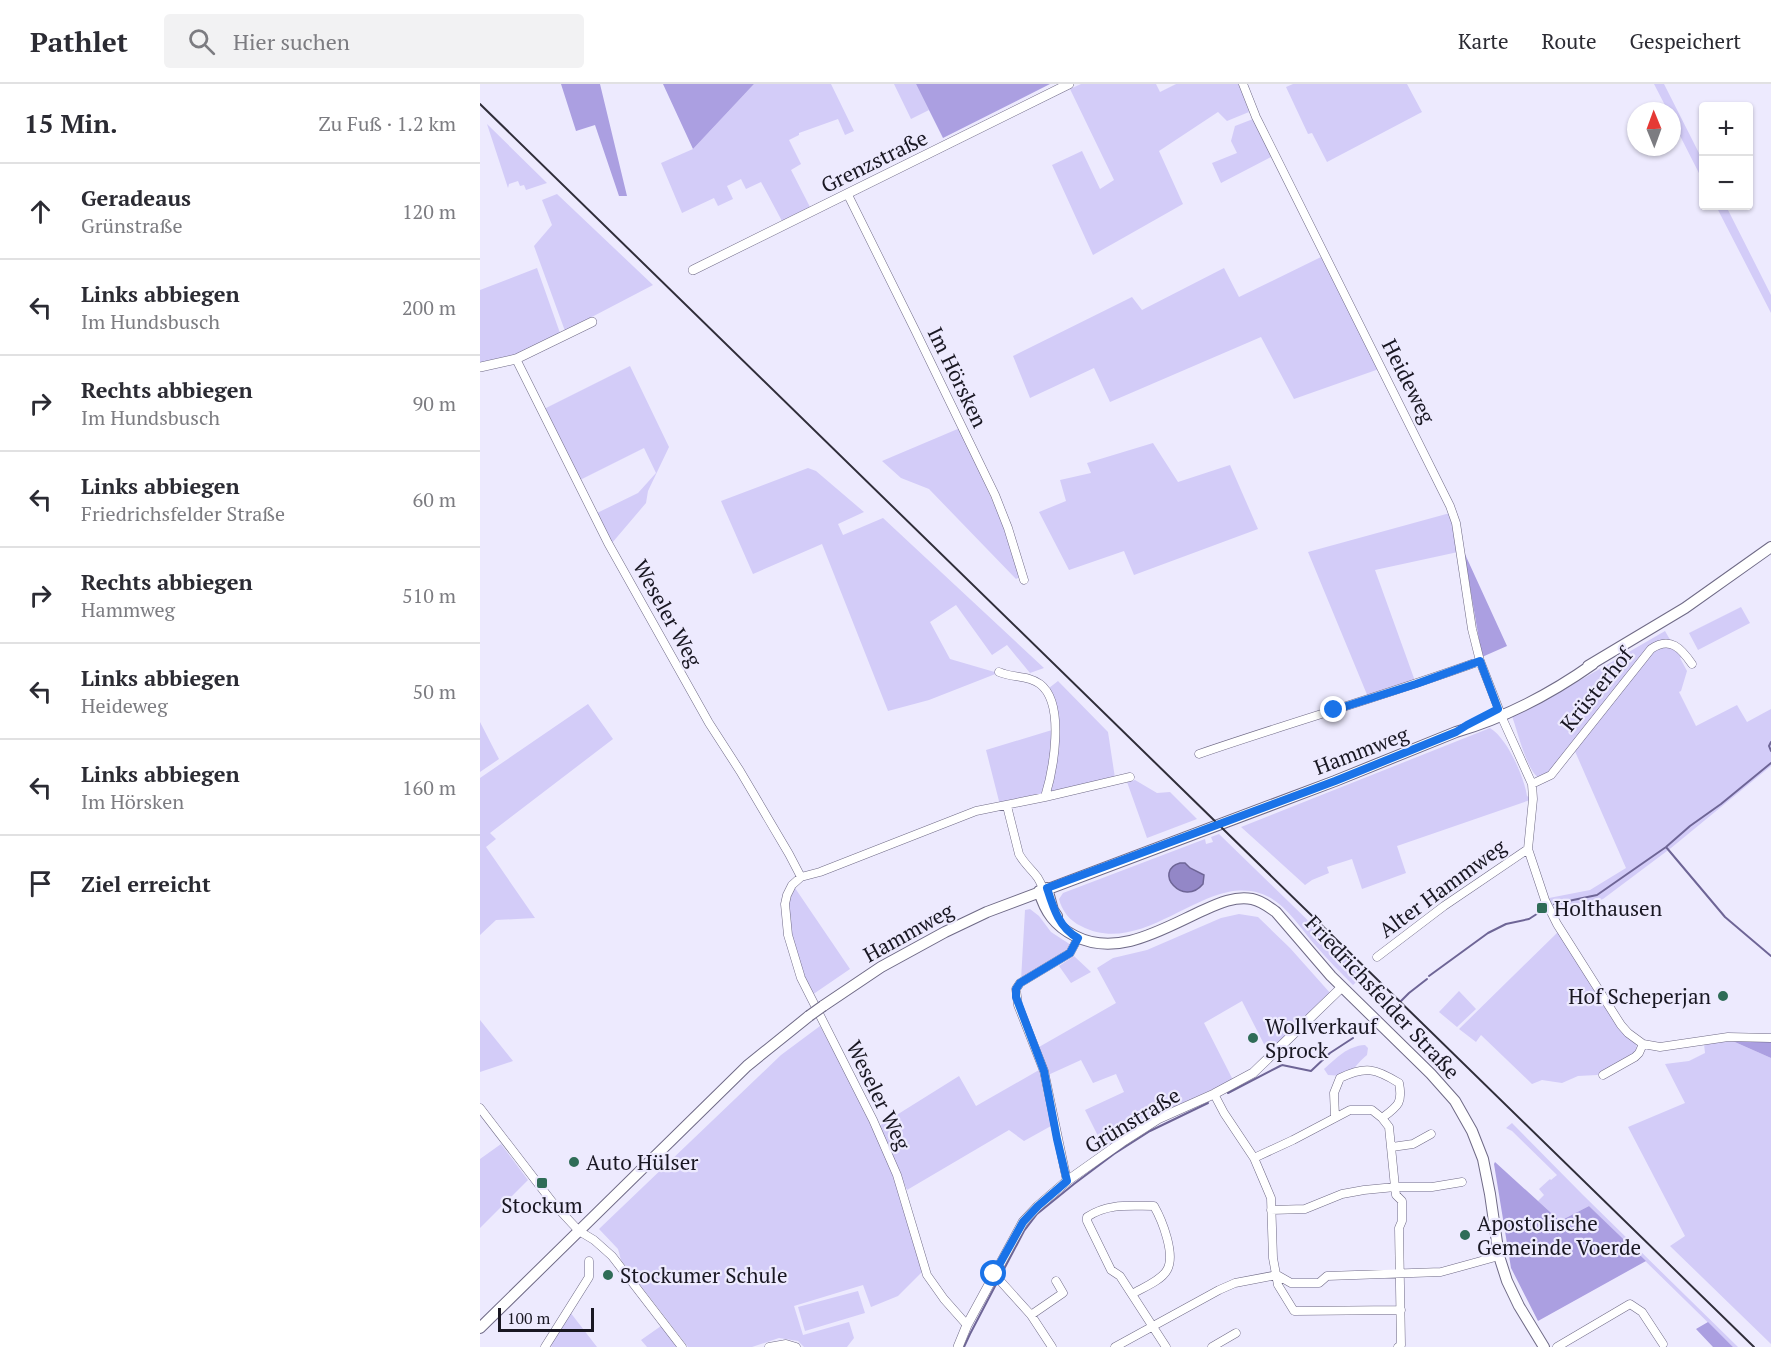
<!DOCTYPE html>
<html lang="de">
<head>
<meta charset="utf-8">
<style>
  body { margin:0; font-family:"PT Serif",serif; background:#f2f2f3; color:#2b2b33 }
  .controls { position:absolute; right:18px; top:18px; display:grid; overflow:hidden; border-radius:6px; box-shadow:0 2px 4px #0004 }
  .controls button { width:54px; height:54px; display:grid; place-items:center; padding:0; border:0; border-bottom:2px solid #e1e1e2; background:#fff; color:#2b2b33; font:30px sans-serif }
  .compass { position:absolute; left:1147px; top:18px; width:54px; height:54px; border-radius:50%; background:#fff; box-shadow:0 2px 4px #0004; rotate:359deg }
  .scale { position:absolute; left:18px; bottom:15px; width:96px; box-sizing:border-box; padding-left:6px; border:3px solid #191722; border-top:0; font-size:16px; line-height:21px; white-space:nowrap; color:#191722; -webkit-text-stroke:4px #edeafe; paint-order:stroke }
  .stop { position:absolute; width:18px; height:18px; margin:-14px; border:4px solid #1a73e8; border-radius:50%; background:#fff }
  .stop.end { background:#1a73e8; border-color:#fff; box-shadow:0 2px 6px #0008 }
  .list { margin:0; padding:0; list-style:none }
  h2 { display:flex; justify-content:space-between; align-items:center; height:78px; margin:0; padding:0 24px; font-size:26px }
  h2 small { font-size:20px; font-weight:400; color:#7c7c81 }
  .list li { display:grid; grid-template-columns:39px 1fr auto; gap:18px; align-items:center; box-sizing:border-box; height:96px; padding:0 24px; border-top:2px solid #e1e1e2 }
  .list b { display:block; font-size:22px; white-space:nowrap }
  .list p { margin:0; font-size:20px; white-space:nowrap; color:#7c7c81 }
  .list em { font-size:20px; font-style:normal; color:#7c7c81 }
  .icon { flex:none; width:33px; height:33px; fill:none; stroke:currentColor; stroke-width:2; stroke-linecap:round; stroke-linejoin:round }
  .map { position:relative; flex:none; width:1291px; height:1263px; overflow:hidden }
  header { display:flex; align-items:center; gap:36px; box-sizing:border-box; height:84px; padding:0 30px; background:#fff; border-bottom:2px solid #e1e1e2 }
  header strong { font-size:28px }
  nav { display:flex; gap:33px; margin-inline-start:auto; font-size:21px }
  .search { width:420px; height:54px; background:#f2f2f3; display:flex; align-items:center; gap:15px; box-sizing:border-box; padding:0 21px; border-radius:6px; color:#7c7c81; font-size:22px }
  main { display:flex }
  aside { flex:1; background:#fff }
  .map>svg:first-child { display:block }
</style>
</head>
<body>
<header>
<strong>Pathlet</strong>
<div class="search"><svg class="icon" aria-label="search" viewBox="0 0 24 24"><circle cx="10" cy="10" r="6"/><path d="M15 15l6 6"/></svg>Hier suchen</div>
<nav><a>Karte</a><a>Route</a><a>Gespeichert</a></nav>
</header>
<main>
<aside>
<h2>15 Min.<small>Zu Fuß · 1.2 km</small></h2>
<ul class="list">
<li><svg class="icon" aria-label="ahead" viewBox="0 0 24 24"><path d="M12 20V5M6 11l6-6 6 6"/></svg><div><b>Geradeaus</b><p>Grünstraße</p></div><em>120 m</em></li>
<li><svg class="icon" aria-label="left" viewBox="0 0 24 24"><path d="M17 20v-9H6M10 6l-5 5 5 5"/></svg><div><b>Links abbiegen</b><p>Im Hundsbusch</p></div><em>200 m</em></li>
<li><svg class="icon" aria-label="right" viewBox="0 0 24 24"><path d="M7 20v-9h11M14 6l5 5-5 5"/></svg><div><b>Rechts abbiegen</b><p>Im Hundsbusch</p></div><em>90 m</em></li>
<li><svg class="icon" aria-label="left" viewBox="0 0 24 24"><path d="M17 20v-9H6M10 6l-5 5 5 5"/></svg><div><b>Links abbiegen</b><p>Friedrichsfelder Straße</p></div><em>60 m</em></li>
<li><svg class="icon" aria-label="right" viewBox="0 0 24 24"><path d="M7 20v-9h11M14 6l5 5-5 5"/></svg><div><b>Rechts abbiegen</b><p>Hammweg</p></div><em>510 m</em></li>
<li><svg class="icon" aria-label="left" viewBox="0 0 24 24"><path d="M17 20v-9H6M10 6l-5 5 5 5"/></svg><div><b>Links abbiegen</b><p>Heideweg</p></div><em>50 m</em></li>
<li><svg class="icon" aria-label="left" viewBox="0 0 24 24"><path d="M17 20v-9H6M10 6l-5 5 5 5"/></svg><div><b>Links abbiegen</b><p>Im Hörsken</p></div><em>160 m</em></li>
<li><svg class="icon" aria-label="arrive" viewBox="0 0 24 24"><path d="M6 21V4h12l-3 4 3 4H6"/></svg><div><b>Ziel erreicht</b></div></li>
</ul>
</aside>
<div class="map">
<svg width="1291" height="1263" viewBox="0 0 1291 1263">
  <rect width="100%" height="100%" fill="#edeafe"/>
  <path fill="#d3ccf8" d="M274 0H351L374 47 365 51 358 35 319 49V51L309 56 321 80 311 86 330 123 302 137 281 98 266 105 261 95 247 102 253 115 238 122 234 114 202 129 181 79 213 65Z
    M414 0H436L449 26 431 35Z
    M601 0H676L680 8 696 0H759L769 28 747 37 738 28 679 67 703 120 613 171 572 81 602 67 620 105 634 96 590 5Z
    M813 0H927L942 28 847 78 832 49 828 50 806 3Z
    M1174 0H1184L1223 77V97L1192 36V27H1188Z
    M773 35 791 73 741 99 732 79 757 69 751 57 755 42Z
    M7 40 67 99 46 106 44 101 40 102 38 97 29 100 28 104Z
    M77 110 173 201 85 247 54 162 72 141 62 116Z
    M1236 122H1246L1291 211V229Z
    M841 173 899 285 814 315 781 253 630 318 614 284 550 314 533 272 652 213 662 226 744 184 759 213Z
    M57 184 80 249 32 273 0 279V206Z
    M150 282 189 363 168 407 166 419 132 459 115 430 158 409 176 389 164 364 100 396 64 325Z
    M480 344 524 443 540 493 536 495 449 405 421 394 402 377Z
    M673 359 698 398 750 381 778 445 654 491 644 467 589 486 559 428 586 417 580 396 611 389 607 379Z
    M328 384 336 387 384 428 358 440 363 451 403 434 564 584 550 589 527 561 512 571 476 521 450 538 470 575 518 589 449 616 408 627 342 460 273 490 241 417Z
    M970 429 978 468 895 486 935 597 888 613 828 468Z
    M1261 523 1270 539 1218 566 1209 549Z
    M1185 547 1192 559 1180 558 1068 690 1059 694C1047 687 1037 646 1032 632L1066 616Z
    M1189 562 1197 566 1203 572 1200 574 1207 587 1201 607 1199 608 1216 642 1257 621 1267 638 1291 625V682L1191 764 1123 815 1114 818 1074 822 1069 814 1110 806 1146 784 1094 665 1174 566 1179 564Z
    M578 597 628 648 635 694 570 709 573 612 569 604Z
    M108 620 133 655 10 749 16 755 6 763 55 834 16 836 0 851V694Z
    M0 638 19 675 0 688Z
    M1010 644C1028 655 1044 693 1047 712L1050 714V716L917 762 926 789 882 805 872 775 847 783 849 789 832 796 825 801 761 743Z
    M572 646 568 690 563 711 520 721 506 666Z
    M655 696 677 709 690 708 717 735 667 754 647 698Z
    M739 750 884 891 873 901C860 888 847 875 835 861 819 843 804 816 779 809 770 806 758 806 748 808 701 818 652 869 601 842 590 837 582 827 579 815L583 809 725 755 726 760 733 758 731 753Z
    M315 804 370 885 332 911 324 894 310 851 307 820Z
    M550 825 559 832 571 848 591 861C578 876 558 885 541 896L545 826Z
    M759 830 778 833 810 864 851 910 789 970 762 917 724 939 753 996 676 1031 625 1066 605 1026 644 1008 636 990 613 999 601 976 568 991 559 963 636 919 617 884 633 874 667 866 741 834Z
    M1078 848 1145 951 1156 960 1157 965 1153 971 1117 991 1098 992 1082 999 1062 996 1052 1000 1001 951 996 958 979 945Z
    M594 872 611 888 591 899 579 882Z
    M979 907 996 925 977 943 959 928Z
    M0 936 33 977 0 988Z
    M340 942 390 1035 414 1091 443 1187 418 1212 391 1223 383 1201 314 1222 323 1251 369 1238 374 1254 367 1263H324L318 1257 299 1254 272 1263H208L141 1176 138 1165 119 1145 301 971Z
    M1248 955 1291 974V1260L1190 1162 1205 1152 1148 1043 1205 1019 1185 980 1209 977 1225 969 1224 960Z
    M885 961 888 964 887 971C872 983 873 994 848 991L844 985C857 974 867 962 885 961Z
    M559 986 571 1042 544 1057 529 1046 427 1106 399 1042 479 992 496 1022Z
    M1032 1039 1103 1111 1258 1263H1253L1109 1122 1080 1137 1058 1117 1064 1111 1059 1105 1070 1095 1071 1096 1077 1091 1032 1047 1026 1044Z
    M21 1060 48 1096 0 1144V1075Z
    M378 1207 385 1229 325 1247 318 1223Z
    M90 1228 117 1263H72L70 1261Z
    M181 1242 198 1263H167L161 1256Z"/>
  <path fill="#ab9fe1" d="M81 0H120L147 112H139L115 41 96 47Z
    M183 0H274L213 65Z
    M436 0H570L463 54Z
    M984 468 1027 562 1002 573Z
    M1248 955 1291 957V974Z
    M1015 1078 1080 1137 1109 1122 1166 1177 1058 1237 1031 1184 1014 1080Z
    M1228 1238 1253 1263H1233L1216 1245Z"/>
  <path fill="#9387c7" stroke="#6e6596" stroke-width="1.5" d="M700 779H705L710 784 724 791 723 800C703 824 672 787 700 779Z"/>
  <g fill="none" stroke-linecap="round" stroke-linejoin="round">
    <path stroke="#6e6596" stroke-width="2" d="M1291 658 1289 662 1291 667
      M1186 763 1245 833 1291 872
      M1074 820 1117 811 1186 763 1210 742 1241 720 1291 679
      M949 892 1008 849 1026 840 1049 835 1063 826
      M913 925 929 909 947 895
      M748 1009 802 981 831 987 850 969 873 954
      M484 1263 490 1250 544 1147 557 1130 594 1100 634 1070 670 1047 728 1019"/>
    <defs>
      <path id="minor" d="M763 0 776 33 970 422 976 439 992 545 1000 577 1023 636 1052 700 1053 715 1048 765 1065 816 1077 840 1141 941 1148 949 1163 960 1180 963 1248 953 1291 954
        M368 111 435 246 515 411 528 444 544 496
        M36 275 128 459 229 639 260 687 309 770 321 793 340 788 496 727 565 713 650 693
        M519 588C532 594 548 591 560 600 586 620 573 687 565 713
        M719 670C812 638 907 611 1000 577
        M1052 700 1071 691 1171 565C1190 552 1201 564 1212 580
        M527 722 539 770C547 785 559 789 563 806
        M321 793 312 801 307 811 305 820 308 851 321 894 393 1036 417 1091 447 1191 464 1215 487 1241
        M897 873 964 822 1048 765
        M1123 991 1155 973 1159 969 1163 960
        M734 1010 744 1029 774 1074 791 1114 793 1174 798 1201 814 1227 921 1226
        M0 1024 73 1119 99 1147 114 1156 132 1172 202 1263
        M855 1033 854 1009 860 994C885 982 895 984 919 999 923 1019 918 1022 902 1034
        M912 1063 933 1060 951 1050
        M774 1074 813 1056 870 1026H892L902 1034 909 1043 915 1103 916 1111 922 1117V1137L919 1144 921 1261 918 1263
        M587 1097 564 987 538 921 536 905 540 899 590 869 598 854
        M791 1126 825 1125 862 1110 884 1106 915 1103H952L982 1098
        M514 1190 551 1231 572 1263
        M652 1210C662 1204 681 1197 687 1186 696 1171 682 1136 674 1122 649 1122 628 1119 607 1133V1137L631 1186 640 1192 686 1263
        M551 1231 583 1209 576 1197
        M65 1263 109 1193V1177
        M289 1263 306 1260 316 1263
        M635 1263 739 1206 755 1199 797 1191 811 1199H839L847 1192 961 1188 1019 1172
        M732 1263 756 1249
        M1077 1263 1150 1220 1162 1228 1183 1260"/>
      <path id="tertiary" d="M213 186 589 0
        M0 283 36 275 112 238
        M478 1263 487 1241 543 1138 558 1122 587 1097 642 1058 678 1035 734 1010 773 989 862 903"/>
      <path id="secondary" d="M1108 582 1205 524 1291 463
        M567 804 573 826 577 832
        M559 807C565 828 575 842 595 852 638 874 684 844 724 826 739 819 755 812 772 815 782 817 789 823 796 828L851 892 951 990 975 1017 992 1047 1003 1075 1010 1110 1019 1172 1027 1197 1039 1222 1064 1263
        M343 922 401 883 465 848 507 828 855 697 976 648C1024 634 1072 609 1113 580
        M0 1244 267 982 329 932"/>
    </defs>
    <use href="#minor" stroke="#6f6a86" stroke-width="9"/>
    <use href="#tertiary" stroke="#6f6a86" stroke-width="10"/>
    <use href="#secondary" stroke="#6f6a86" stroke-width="12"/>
    <use href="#minor" stroke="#fff" stroke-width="8"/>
    <use href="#tertiary" stroke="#fff" stroke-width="9"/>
    <use href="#secondary" stroke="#fff" stroke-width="10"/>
    <path stroke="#302e3a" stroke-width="2" d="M0 20 1274 1263"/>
    <defs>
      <path id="secondary-bridge" d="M329 932 343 922"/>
    </defs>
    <use href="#secondary-bridge" stroke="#6f6a86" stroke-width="12" stroke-linecap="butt"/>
    <use href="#secondary-bridge" stroke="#fff" stroke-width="10"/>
  </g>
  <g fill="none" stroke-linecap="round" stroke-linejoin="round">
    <path stroke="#1a73e8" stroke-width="8" d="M514 1190 543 1138 558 1122 587 1097 577 1055 564 987 536 913V905L540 899 590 869 598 854C579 844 573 823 567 804L855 697 976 648 987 641 1018 625 1000 577 936 600 854 626"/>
  </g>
  <g fill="#2f6c57" stroke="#edeafe" stroke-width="2">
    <rect x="1056" y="818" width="12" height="12" rx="3"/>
    <circle cx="1243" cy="912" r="6"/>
    <circle cx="773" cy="954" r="6"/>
    <circle cx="94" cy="1078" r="6"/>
    <rect x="56" y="1093" width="12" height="12" rx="3"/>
    <circle cx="985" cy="1151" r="6"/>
    <circle cx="128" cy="1191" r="6"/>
  </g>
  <g text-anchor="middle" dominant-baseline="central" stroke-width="4.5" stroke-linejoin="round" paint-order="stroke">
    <g font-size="21" fill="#191722" stroke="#edeafe">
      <text transform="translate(394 77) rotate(-26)">Grenzstraße</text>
      <text transform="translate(478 293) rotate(64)">Im Hörsken</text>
      <text transform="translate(929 297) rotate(63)">Heideweg</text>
      <text transform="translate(188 529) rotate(61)">Weseler Weg</text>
      <text transform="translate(1116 605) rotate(-51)">Krüsterhof</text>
      <text transform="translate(881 666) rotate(-21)">Hammweg</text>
      <text transform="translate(962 804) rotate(-36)">Alter Hammweg</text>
      <text transform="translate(428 848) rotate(-29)">Hammweg</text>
      <text transform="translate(903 913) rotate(47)">Friedrichsfelder Straße</text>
      <text transform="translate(399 1011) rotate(64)">Weseler Weg</text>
      <text transform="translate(652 1036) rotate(-31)">Grünstraße</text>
    </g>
    <g font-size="21" fill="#191722" stroke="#edeafe" text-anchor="start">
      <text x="1074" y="824">Holthausen</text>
      <text x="1231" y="912" text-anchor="end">Hof Scheperjan</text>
      <text x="785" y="942">Wollverkauf<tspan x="785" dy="24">Sprock</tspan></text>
      <text x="106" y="1078">Auto Hülser</text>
      <text x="62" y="1121" text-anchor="middle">Stockum</text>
      <text x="997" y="1139">Apostolische<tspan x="997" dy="24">Gemeinde Voerde</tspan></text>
      <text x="140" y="1191">Stockumer Schule</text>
    </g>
  </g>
</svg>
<div class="controls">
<button>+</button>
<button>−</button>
</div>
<svg class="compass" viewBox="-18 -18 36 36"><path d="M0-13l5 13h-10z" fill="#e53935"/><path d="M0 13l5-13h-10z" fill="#7c7c81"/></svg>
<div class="scale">100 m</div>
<div class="stop" style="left:514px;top:1190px"></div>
<div class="stop end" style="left:854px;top:626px"></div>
</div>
</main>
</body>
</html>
